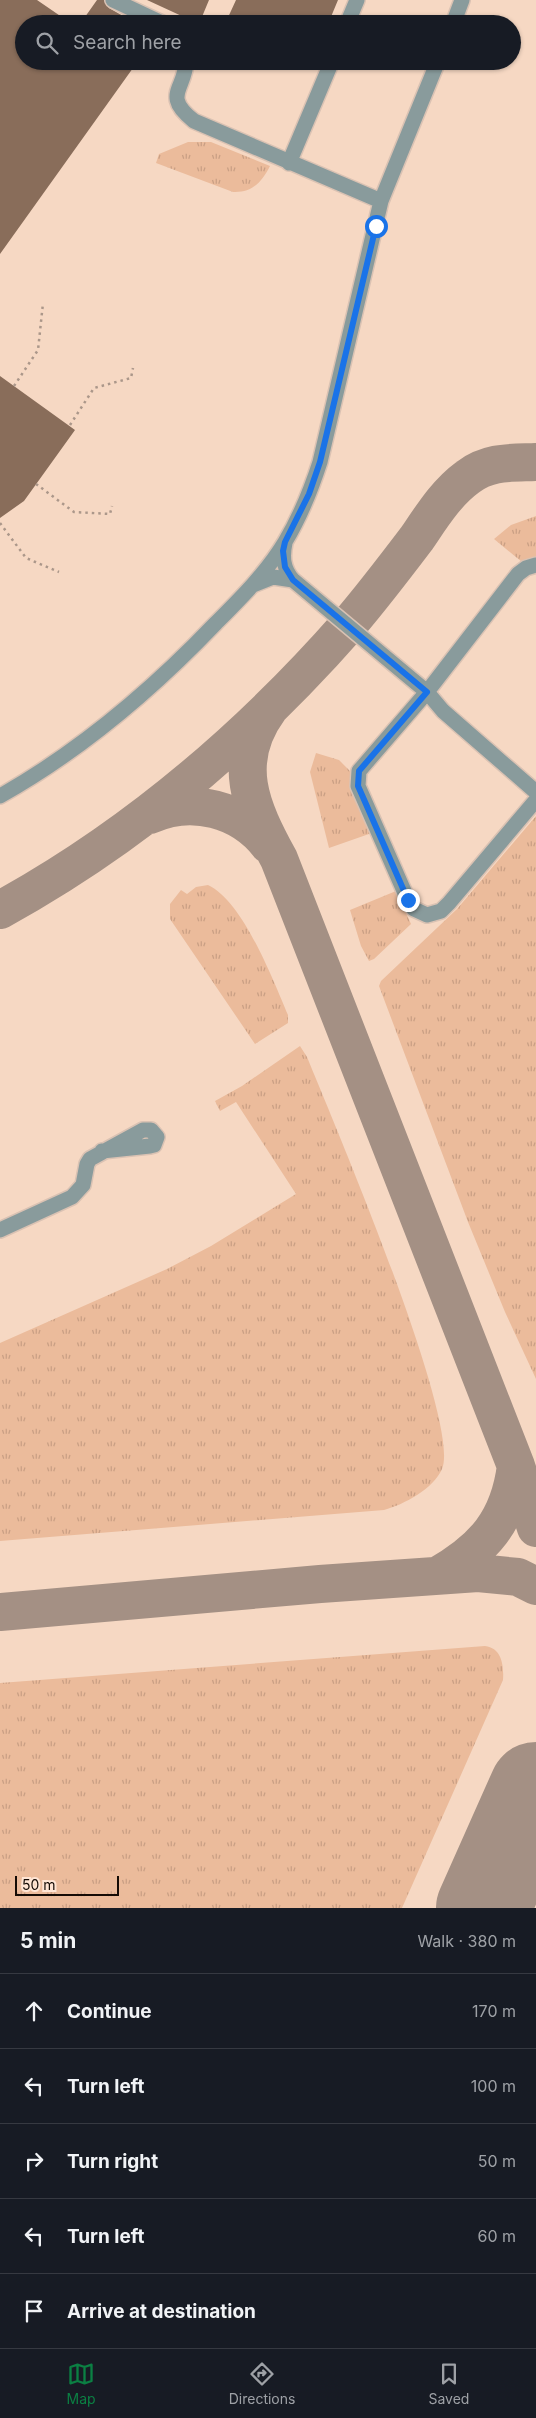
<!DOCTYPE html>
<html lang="en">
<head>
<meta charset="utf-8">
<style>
  body { margin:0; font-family:Inter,sans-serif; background:#242831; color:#f1f3f6 }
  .scale { position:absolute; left:15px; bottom:12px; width:104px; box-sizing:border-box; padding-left:5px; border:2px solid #150b05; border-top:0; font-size:14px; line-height:18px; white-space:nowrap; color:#150b05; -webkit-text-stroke:4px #ffe5d4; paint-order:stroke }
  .stop { position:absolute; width:15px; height:15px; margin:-11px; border:4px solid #1a73e8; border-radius:50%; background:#fff }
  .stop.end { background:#1a73e8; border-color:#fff; box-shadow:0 1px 5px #0008 }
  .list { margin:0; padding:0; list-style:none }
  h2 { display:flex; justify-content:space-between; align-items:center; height:65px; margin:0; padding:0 20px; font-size:21px }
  h2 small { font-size:16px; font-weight:400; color:#9ea1a6 }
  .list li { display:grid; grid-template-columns:32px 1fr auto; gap:15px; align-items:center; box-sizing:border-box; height:75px; padding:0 20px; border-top:1px solid #363941 }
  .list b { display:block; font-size:19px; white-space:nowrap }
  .list em { font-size:16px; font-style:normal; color:#9ea1a6 }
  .icon { flex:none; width:28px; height:28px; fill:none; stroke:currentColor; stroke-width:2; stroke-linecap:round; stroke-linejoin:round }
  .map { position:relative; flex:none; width:536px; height:1908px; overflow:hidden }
  .search { position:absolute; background:#171b24; box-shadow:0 1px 4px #0004; left:15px; right:15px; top:15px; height:55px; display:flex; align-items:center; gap:12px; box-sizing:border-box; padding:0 18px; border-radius:28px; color:#9ea1a6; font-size:19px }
  .sheet { height:440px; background:#171b24 }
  nav { display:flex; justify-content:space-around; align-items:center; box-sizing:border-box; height:70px; border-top:1px solid #363941; background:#171b24; font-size:14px; color:#9ea1a6 }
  nav a { display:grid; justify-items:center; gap:2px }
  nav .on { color:#0b8043 }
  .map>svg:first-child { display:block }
</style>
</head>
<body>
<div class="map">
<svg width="536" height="1908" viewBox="0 0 536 1908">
  <defs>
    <pattern id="grass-tufts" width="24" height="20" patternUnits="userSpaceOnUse" patternTransform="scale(1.25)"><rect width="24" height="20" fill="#ebbb9b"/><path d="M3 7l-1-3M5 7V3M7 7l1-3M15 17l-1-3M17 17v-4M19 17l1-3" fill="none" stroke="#c99f84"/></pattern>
  </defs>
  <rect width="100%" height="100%" fill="#ffe5d4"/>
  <path fill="#f6d8c3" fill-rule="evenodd" d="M0 0H536V1908H0ZM24 24H512V61H24Z"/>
  <path fill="url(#grass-tufts)" d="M188 142H211L270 166C262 182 252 193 233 192L156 163 159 154Z
    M536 516V559L522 562 494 539 511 525Z
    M316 753 339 760 352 773 350 776 371 831 369 834 329 848 310 772Z
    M536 816V1379L505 1312 468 1222 379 986 381 981 457 909Z
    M208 885C243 901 273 980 288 1015V1023L255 1044 170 919V904L181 890 187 894 196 887Z
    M396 891 411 924 374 959 369 961 361 946 350 910Z
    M300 1046 307 1057C332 1118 462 1423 442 1469 433 1489 405 1504 384 1510L0 1541V1343L167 1269 211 1246 296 1194 236 1102 220 1111 215 1101 242 1086Z
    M485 1646C502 1648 504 1666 503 1680L402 1908H0V1683Z"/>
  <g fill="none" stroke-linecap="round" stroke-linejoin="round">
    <path stroke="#a49084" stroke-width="38" d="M269 709C230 762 251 808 279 859L516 1466 536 1528
      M150 815C192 796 241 809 269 845
      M0 910C133 837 249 738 349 624 373 596 395 567 417 538 432 516 446 493 468 477 489 461 511 463 536 462
      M437 1576C484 1549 509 1521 516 1466
      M0 1612 320 1584 478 1573 518 1577 536 1586"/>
    <path stroke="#a49084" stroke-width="94" d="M483 1908 536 1789"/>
  </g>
  <path fill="#896d5a" d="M0 0H37L72 24H24V61H138L0 254Z
    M97 0H104L109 8 137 24H80Z
    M147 0H209L199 24Z
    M236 0H338L328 24H225Z
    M0 376 75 430 24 501 0 518Z"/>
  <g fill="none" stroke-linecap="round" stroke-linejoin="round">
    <defs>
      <path id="minor" d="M113 0 164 24
        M347 24 357 0
        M453 24 462 0
        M186 61C186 89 161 95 194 121L381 201
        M289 163 332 61
        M285 543C282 557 283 569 293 580L427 692 443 711 536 792
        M536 565 526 568 518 574 427 692 359 771 358 786 362 795 408 900 414 909 427 915 441 911 449 903 536 800
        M253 585 273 577 293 580
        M0 796C80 751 153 689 216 623 241 598 267 572 285 542 300 517 311 490 320 462L381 201 438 61
        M0 1230 72 1197 83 1185 87 1164 90 1159 143 1130H151L157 1137 154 1145 150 1146 102 1151"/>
    </defs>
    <use href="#minor" stroke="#dac2b3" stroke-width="18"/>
    <path stroke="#ab978a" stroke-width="2.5" stroke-dasharray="2.5 4" stroke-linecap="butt" d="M14 386 38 350 43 303
      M70 425 94 388 131 378 133 368
      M36 484 74 512 110 514 112 506
      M0 523 26 558 59 572"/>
    <use href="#minor" stroke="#899b9c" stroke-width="15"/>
  </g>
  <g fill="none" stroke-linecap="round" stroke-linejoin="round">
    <path stroke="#1a73e8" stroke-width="6" d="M376 226 320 462 309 494 285 542 283 551 285 567 293 580 427 692 359 771 358 786 362 795 408 900"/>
  </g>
</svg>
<div class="scale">50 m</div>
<div class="stop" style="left:376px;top:226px"></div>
<div class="stop end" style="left:408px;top:900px"></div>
<div class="search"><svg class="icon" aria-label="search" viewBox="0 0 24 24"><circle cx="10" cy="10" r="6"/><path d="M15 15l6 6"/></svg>Search here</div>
</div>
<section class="sheet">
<h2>5 min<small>Walk · 380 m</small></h2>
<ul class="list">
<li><svg class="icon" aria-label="ahead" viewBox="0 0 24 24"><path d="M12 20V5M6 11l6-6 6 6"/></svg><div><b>Continue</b></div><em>170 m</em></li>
<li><svg class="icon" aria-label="left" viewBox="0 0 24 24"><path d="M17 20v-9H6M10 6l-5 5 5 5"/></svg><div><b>Turn left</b></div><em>100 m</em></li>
<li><svg class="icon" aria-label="right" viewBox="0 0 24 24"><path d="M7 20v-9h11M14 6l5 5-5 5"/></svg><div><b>Turn right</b></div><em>50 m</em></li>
<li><svg class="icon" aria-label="left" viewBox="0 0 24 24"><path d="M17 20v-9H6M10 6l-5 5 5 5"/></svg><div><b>Turn left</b></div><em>60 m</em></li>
<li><svg class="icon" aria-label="arrive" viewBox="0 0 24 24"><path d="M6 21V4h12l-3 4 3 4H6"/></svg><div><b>Arrive at destination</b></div></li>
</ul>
</section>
<nav>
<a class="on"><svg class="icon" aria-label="map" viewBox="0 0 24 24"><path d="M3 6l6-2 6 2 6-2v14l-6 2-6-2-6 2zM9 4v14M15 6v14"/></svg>Map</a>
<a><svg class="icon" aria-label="directions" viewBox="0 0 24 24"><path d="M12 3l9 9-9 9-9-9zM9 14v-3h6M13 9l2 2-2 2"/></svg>Directions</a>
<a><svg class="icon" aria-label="saved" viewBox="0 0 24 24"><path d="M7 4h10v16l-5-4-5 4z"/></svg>Saved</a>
</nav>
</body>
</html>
